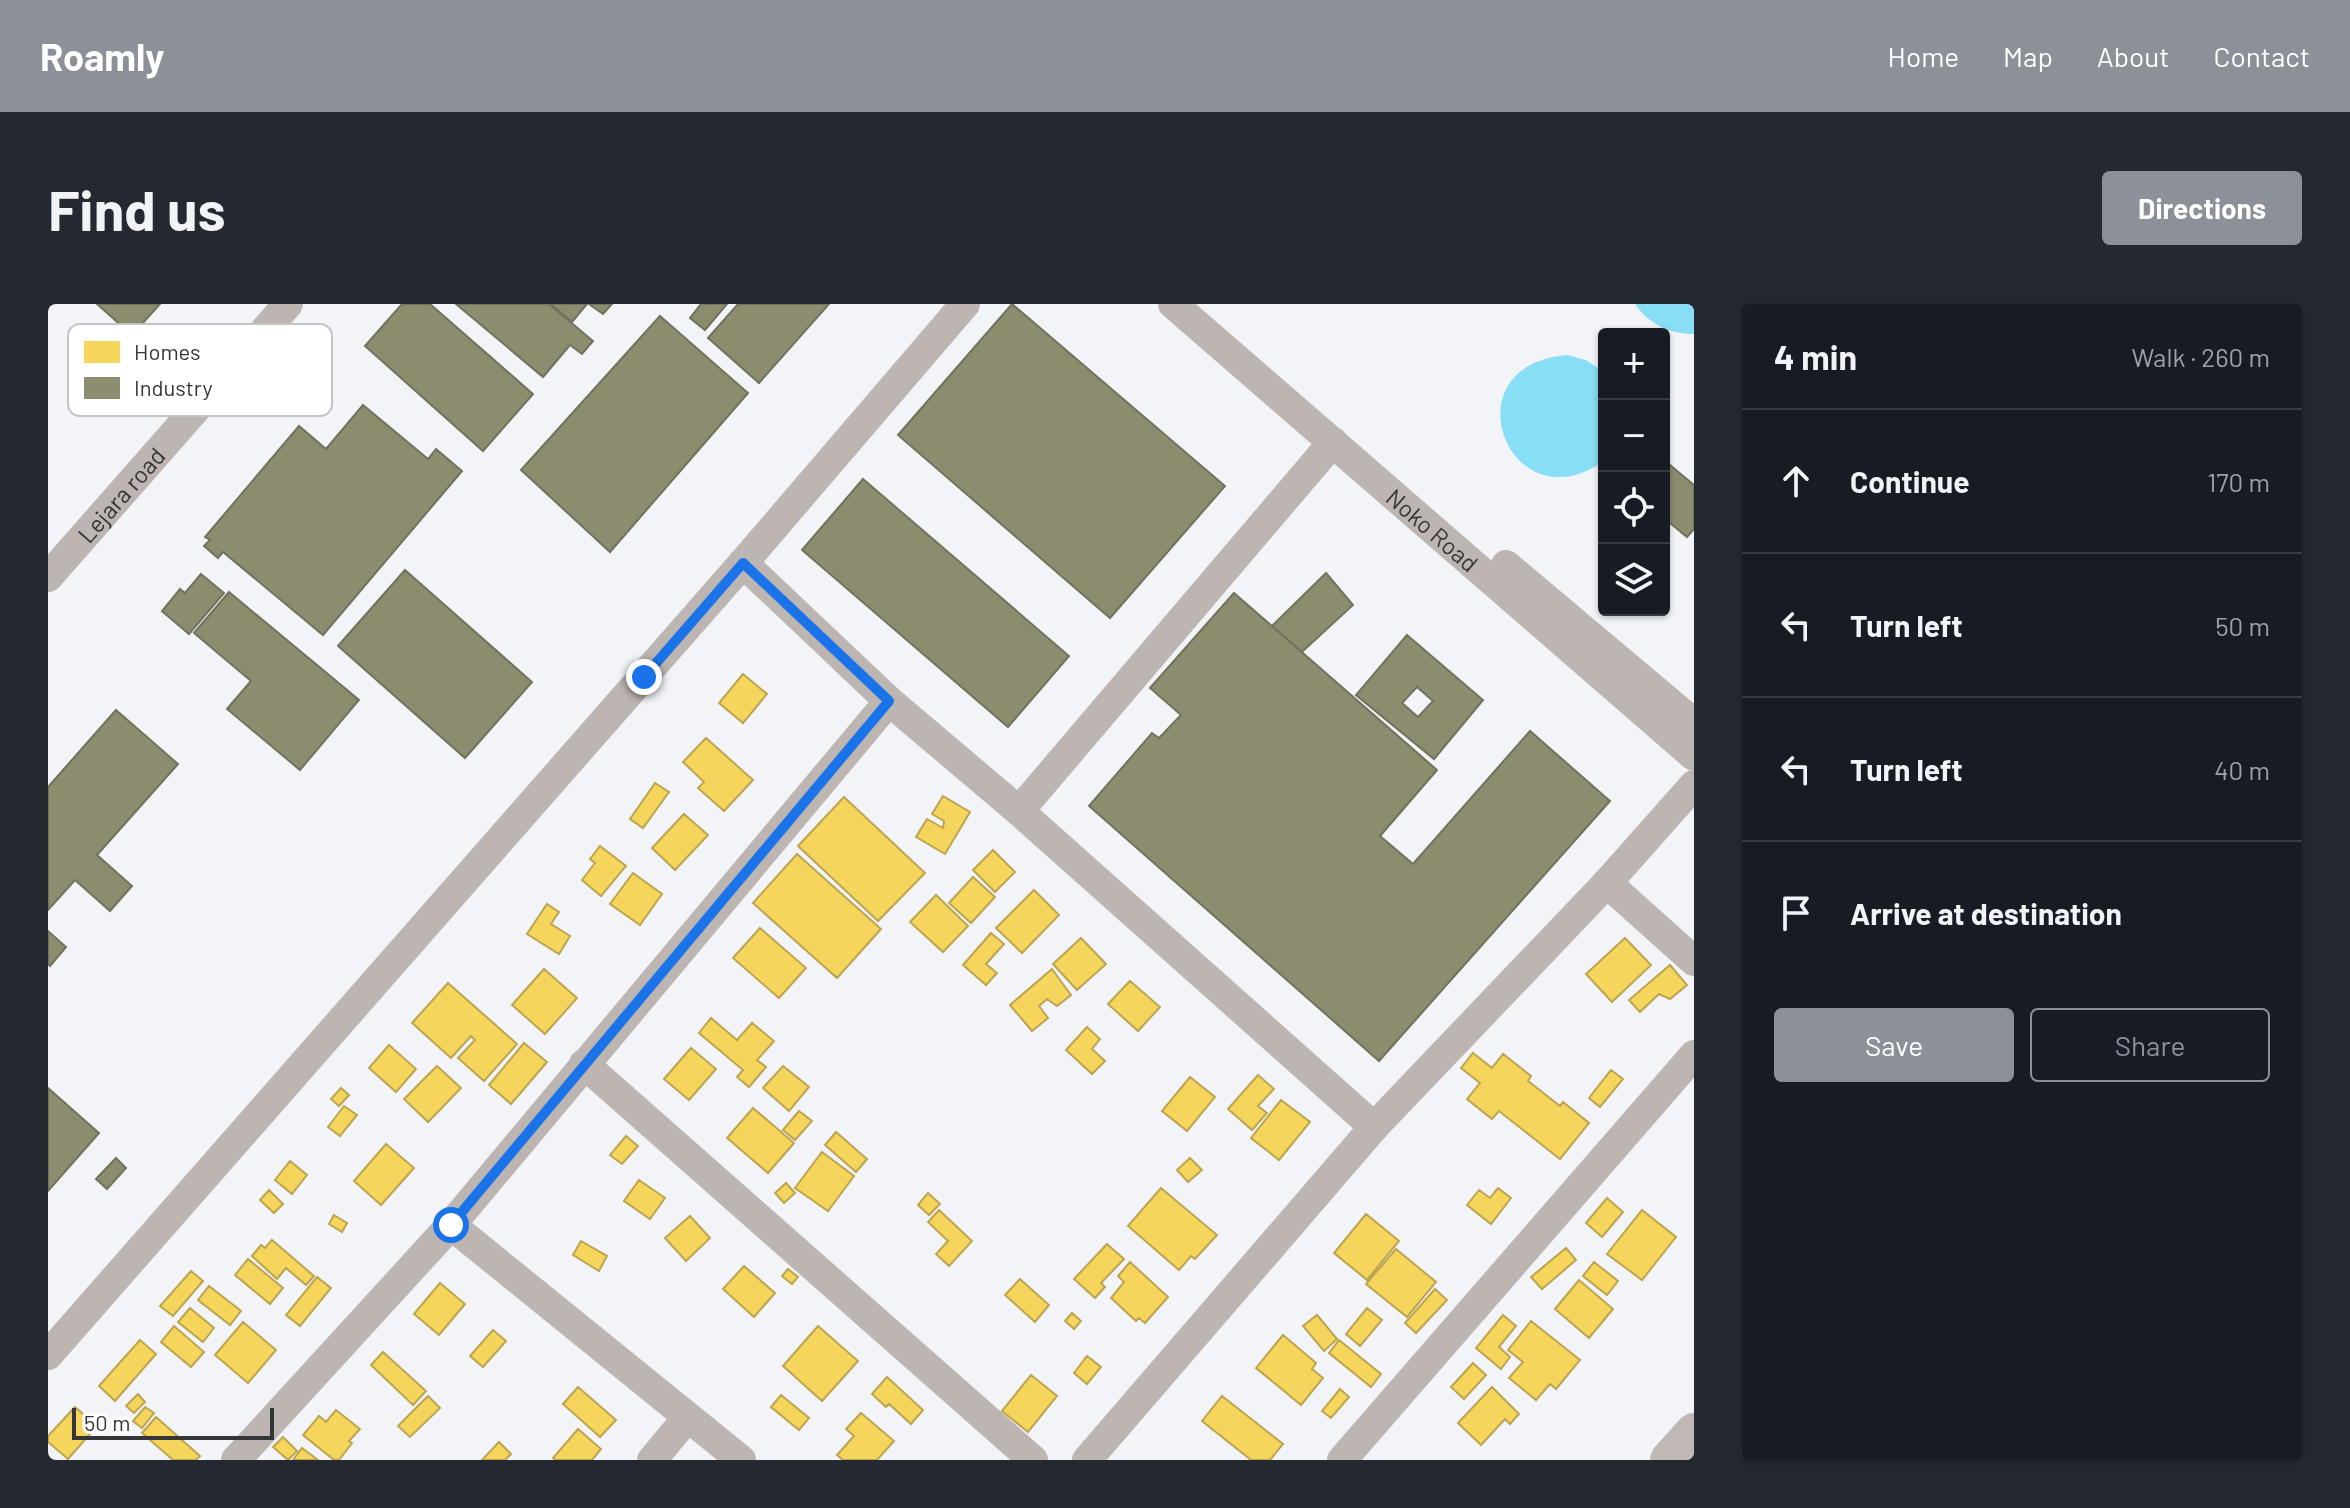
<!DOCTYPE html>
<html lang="en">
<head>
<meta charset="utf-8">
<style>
  body { margin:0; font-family:Barlow,sans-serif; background:#242831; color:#f1f3f6 }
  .controls { position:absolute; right:24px; top:24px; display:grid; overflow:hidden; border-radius:8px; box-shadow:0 2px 6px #0004 }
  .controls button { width:72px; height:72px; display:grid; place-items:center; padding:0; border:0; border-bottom:2px solid #363941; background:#171b24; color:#f1f3f6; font:40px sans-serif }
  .scale { position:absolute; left:24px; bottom:20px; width:202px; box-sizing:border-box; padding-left:8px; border:4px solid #353638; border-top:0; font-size:22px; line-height:28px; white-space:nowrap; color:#353638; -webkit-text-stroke:6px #fff; paint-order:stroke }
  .stop { position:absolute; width:24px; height:24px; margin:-18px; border:6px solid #1a73e8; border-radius:50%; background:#fff }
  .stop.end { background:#1a73e8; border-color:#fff; box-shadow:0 2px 8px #0008 }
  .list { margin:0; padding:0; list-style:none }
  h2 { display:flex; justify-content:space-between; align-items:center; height:104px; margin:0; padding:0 32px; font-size:34px }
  h2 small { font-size:26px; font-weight:400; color:#9ea1a6 }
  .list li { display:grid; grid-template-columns:52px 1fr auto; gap:24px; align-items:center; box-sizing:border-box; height:144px; padding:0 32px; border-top:2px solid #363941 }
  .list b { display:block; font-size:30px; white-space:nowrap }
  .list em { font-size:26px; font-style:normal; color:#9ea1a6 }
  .actions { display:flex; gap:16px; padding:24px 32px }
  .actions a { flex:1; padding:18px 0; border:2px solid #8c9099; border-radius:8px; text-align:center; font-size:28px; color:#8c9099 }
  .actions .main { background:#8c9099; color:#fff }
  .icon { flex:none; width:44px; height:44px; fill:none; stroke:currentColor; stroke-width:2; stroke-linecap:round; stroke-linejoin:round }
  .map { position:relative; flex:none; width:1646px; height:1156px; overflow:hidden; border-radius:8px }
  header { display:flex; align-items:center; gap:48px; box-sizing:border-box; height:112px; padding:0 40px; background:#8c9099; color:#fff }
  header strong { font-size:38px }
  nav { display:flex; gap:44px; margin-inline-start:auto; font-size:28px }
  .intro { display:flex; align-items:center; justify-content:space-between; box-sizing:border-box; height:192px; padding:0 48px }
  h1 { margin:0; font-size:56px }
  .button { padding:20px 36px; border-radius:8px; background:#8c9099; color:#fff; font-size:28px; font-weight:700 }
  main { display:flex; gap:48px; padding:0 48px }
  aside { flex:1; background:#171b24; border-radius:8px; box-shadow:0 2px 6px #0004 }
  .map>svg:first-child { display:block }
</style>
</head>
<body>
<header>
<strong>Roamly</strong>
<nav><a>Home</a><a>Map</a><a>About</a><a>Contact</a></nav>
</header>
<div class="intro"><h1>Find us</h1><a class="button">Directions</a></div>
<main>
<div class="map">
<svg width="1646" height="1156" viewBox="0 0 1646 1156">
  <rect width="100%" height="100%" fill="#f3f4f8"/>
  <path fill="#88def4" d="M1587 0H1646V30C1621 30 1601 20 1587 0Z
    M1519 51 1538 56 1556 68V157C1461 224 1398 61 1519 51Z"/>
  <path fill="#f6d55c" stroke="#bca551" stroke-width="2" d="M695 370 719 390 695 419 671 399Z
    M658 434 705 476 676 507 650 484 656 478 635 458Z
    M607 479 621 488 595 524 582 515Z
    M895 492 922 508 897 550 868 533 879 515 895 524 896 517 884 510Z
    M796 493 877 569 830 617 750 542Z
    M636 510 660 531 627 566 604 544Z
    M552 542 578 562 553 592 534 576 547 559 542 555Z
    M945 546 967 568 947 588 925 566Z
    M749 550 833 625 789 674 705 599Z
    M585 569 614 590 592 621 562 600Z
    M925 573 947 593 923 619 901 599Z
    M986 586 1011 611 974 649 948 624Z
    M888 591 920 622 895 648 862 618Z
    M499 600 511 608 503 620 522 632 511 650 479 630Z
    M712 624 758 664 731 694 685 654Z
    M943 629 956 640 938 660 949 669 938 681 915 661Z
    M1033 634 1058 660 1029 686 1005 660Z
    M1577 634 1603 661 1564 698 1538 670Z
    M1622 661 1639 681 1622 695 1611 690 1592 708 1581 696Z
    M496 665 529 694 497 730 464 701Z
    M1004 665 1023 691 1009 702 999 695 991 702 1000 714 984 727 962 701Z
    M1082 677 1112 703 1090 727 1060 700Z
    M400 679 469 740 436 777 410 754 427 736 423 732 403 754 364 719Z
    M663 714 689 736 704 719 726 737 709 756 718 763 701 783 689 773 695 766 651 729Z
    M1039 723 1052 735 1044 745 1057 757 1044 770 1018 746Z
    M476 739 499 758 463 800 441 781Z
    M341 741 368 765 348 788 321 764Z
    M643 744 668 765 641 796 616 775Z
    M1425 749 1444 764 1455 750 1483 772 1480 777 1512 802 1515 798 1541 819 1512 855 1451 807 1444 815 1419 795 1432 779 1413 764Z
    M389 762 413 784 380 818 356 795Z
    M735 762 761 783 741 807 715 784Z
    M1563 766 1575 775 1552 803 1541 794Z
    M1210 771 1226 785 1210 802 1219 809 1204 826 1180 805Z
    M1142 773 1167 793 1139 827 1114 807Z
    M293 784 301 791 291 802 283 795Z
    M1233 796 1262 818 1231 856 1203 834Z
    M296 802 309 811 292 832 280 823Z
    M705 804 746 839 720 869 679 834Z
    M751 807 764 817 747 836 735 826Z
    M788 828 819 855 808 868 777 841Z
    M578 832 590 842 574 860 562 851Z
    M338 840 366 864 333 901 306 877Z
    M774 848 806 872 780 907 747 884Z
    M1142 854 1154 866 1140 878 1129 866Z
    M242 857 259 871 244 890 227 876Z
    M591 876 617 894 602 915 576 897Z
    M738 879 747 889 736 899 727 889Z
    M1113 884 1169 931 1147 955 1143 952 1131 966 1080 922Z
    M1450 884 1463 894 1443 920 1419 901 1431 886 1442 894Z
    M221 886 235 900 226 909 212 896Z
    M880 889 892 900 881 911 870 901Z
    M1559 894 1575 908 1554 933 1538 919Z
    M891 906 924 937 901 962 888 950 900 937 880 918Z
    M1594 906 1628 933 1594 976 1559 950Z
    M1318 910 1351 937 1319 976 1286 949Z
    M286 911 299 919 294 928 281 920Z
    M642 912 662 934 638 957 617 934Z
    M224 936 266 972 258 981 238 964 229 975 204 952 213 941 217 944Z
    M533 937 559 952 551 967 525 951Z
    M1059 940 1076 955 1053 979 1057 983 1047 994 1026 975Z
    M1518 944 1528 956 1494 985 1483 973Z
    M1348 945 1388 978 1359 1013 1318 980Z
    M200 955 235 984 222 1000 187 971Z
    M1082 958 1120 993 1097 1019 1091 1014 1088 1017 1063 994 1076 978 1070 972Z
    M1546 958 1570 977 1559 991 1535 972Z
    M696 962 727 989 706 1013 675 985Z
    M740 965 750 973 744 980 734 972Z
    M143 967 155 977 125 1012 112 1002Z
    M269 973 283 984 252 1022 238 1011Z
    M972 975 1001 1001 987 1018 957 991Z
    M1531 976 1565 1005 1541 1034 1507 1005Z
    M392 979 417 1000 391 1031 366 1010Z
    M161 982 193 1007 182 1021 150 996Z
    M1387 985 1399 996 1368 1029 1357 1019Z
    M142 1004 166 1024 155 1038 130 1018Z
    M1319 1004 1334 1016 1312 1042 1298 1030Z
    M1024 1009 1033 1017 1026 1025 1017 1017Z
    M1269 1011 1289 1035 1276 1047 1255 1022Z
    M1455 1011 1468 1022 1451 1043 1462 1053 1453 1065 1428 1044Z
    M1483 1017 1532 1056 1508 1085 1502 1080 1488 1096 1461 1074 1475 1058 1460 1046Z
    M195 1018 228 1046 200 1079 167 1051Z
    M126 1022 156 1048 143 1063 113 1038Z
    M770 1022 810 1057 774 1097 735 1062Z
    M445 1026 458 1037 435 1063 422 1052Z
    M1235 1031 1268 1059 1264 1065 1275 1074 1253 1101 1208 1064Z
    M92 1036 108 1050 67 1097 51 1082Z
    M1291 1036 1333 1070 1323 1083 1281 1049Z
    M335 1048 378 1087 365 1101 323 1061Z
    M1039 1052 1053 1063 1039 1080 1026 1069Z
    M1425 1059 1438 1071 1416 1095 1403 1083Z
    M983 1071 1009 1092 980 1128 954 1107Z
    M839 1073 875 1106 863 1120 841 1100 838 1103 824 1090Z
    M530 1083 568 1116 552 1133 515 1100Z
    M1444 1083 1471 1110 1462 1120 1457 1115 1433 1141 1410 1119Z
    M1292 1085 1301 1093 1283 1114 1274 1107Z
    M90 1090 97 1098 86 1109 78 1102Z
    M733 1091 761 1114 751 1126 723 1103Z
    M380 1092 392 1104 362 1133 350 1122Z
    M1174 1092 1235 1140 1222 1156H1203L1154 1117Z
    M27 1103 49 1122 20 1155 0 1138V1132Z
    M97 1103 106 1109 94 1124 85 1117Z
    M288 1106 312 1125 301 1137 304 1139 291 1156H286L255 1131 271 1112 278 1118Z
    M813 1109 846 1137 829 1156H795L789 1151 806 1132 798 1125Z
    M108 1113 152 1152 148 1156H125L94 1129Z
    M530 1125 553 1145 544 1156H508L505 1154Z
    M235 1133 249 1147 240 1156 225 1143Z
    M451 1138 463 1150 457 1156H434Z
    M254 1144 270 1156H245Z"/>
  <path fill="#8c8c6e" stroke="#72725e" stroke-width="2" fill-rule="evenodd" d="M49 0H112L84 31Z
    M354 0H382L485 90 435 147 317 42Z
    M408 0H501L545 37 534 50 522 41 495 73Z
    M503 0H539L524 18Z
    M541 0H564L555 10Z
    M653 0H679L657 26 642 14Z
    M690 0H781L711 79 660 34Z
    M964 0 1177 182 1062 314 850 131Z
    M612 12 700 89 562 248 473 166Z
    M315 101 380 155 388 145 414 167 275 331 175 248 170 254 156 242 162 236 157 233 251 122 278 145Z
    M1616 156 1646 181V225L1639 233 1616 214Z
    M815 175 1021 352 960 423 754 246Z
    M357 266 484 378 417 454 290 342Z
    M1278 269 1305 301 1254 348 1224 322Z
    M153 270 176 289 141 330 114 307 132 285 137 289Z
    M181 288 311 396 252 466 179 405 203 377 146 329Z
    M1186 289 1389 466 1332 532 1365 560 1482 427 1562 497 1331 757 1041 502 1104 429 1111 434 1133 411 1102 384Z
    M1359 331 1435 396 1386 455 1308 391ZM1369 383 1385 397 1370 413 1354 399Z
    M68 406 130 460 49 551 84 582 62 607 27 576 0 606V483Z
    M0 627 18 643 2 662 0 660Z
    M0 784 51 829 0 887Z
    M68 854 78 864 59 885 48 875Z"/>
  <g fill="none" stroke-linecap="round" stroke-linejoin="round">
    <g stroke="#bdb5b1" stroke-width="30">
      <path id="s1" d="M1125 0 1646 452"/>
      <path d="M695 259 841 397 971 507 1326 823"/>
      <path d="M1458 261 1646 419"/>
      <path id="s2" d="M0 273 240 0"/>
      <path d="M971 507 1285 138"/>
      <path d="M1559 579 1646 657"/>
      <path d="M536 760 985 1156"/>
      <path d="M403 921 693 1156"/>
      <path d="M0 1051 695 259 917 0"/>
      <path d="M188 1156 403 921 841 397"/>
      <path d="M604 1156 639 1114"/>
      <path d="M1039 1156 1326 823 1559 579 1646 481"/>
      <path d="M1294 1156 1646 751"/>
    </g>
    <path stroke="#bfb8b4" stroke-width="38" d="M1621 1156 1646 1128"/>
  </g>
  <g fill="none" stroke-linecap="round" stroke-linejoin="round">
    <path stroke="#1a73e8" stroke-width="10" d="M403 921 841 397 695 259 596 373"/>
  </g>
  <g text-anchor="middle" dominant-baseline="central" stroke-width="8" stroke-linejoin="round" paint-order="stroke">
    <g font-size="24" fill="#353638" stroke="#fff">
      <text stroke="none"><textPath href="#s2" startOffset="110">Lejara road</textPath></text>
      <text stroke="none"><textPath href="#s1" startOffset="344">Noko Road</textPath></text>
    </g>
  </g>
  <rect x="20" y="20" width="264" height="92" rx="12" fill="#fff" stroke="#c2c3c3" stroke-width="2"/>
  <rect x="36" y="37" width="36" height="22" fill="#f6d55c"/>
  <rect x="36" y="73" width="36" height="22" fill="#8c8c6e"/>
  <g font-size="22" fill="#353638">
    <text x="86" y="56">Homes</text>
    <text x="86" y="92">Industry</text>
  </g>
</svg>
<div class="controls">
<button>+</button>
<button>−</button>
<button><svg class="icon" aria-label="locate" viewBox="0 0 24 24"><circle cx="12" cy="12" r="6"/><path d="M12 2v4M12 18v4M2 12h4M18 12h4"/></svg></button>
<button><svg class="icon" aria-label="layers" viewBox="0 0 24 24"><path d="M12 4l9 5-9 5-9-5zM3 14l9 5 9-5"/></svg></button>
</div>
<div class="scale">50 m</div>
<div class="stop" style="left:403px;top:921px"></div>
<div class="stop end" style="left:596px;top:373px"></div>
</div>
<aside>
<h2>4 min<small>Walk · 260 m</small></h2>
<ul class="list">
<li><svg class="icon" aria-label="ahead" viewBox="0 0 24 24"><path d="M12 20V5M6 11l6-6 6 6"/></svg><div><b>Continue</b></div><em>170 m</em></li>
<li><svg class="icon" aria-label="left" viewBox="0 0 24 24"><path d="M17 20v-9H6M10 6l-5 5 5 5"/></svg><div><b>Turn left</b></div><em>50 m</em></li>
<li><svg class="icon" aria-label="left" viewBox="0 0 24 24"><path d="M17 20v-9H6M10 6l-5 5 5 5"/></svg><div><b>Turn left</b></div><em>40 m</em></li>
<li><svg class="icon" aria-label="arrive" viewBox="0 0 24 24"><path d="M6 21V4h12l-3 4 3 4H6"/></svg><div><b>Arrive at destination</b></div></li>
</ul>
<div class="actions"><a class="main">Save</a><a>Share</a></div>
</aside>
</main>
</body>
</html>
